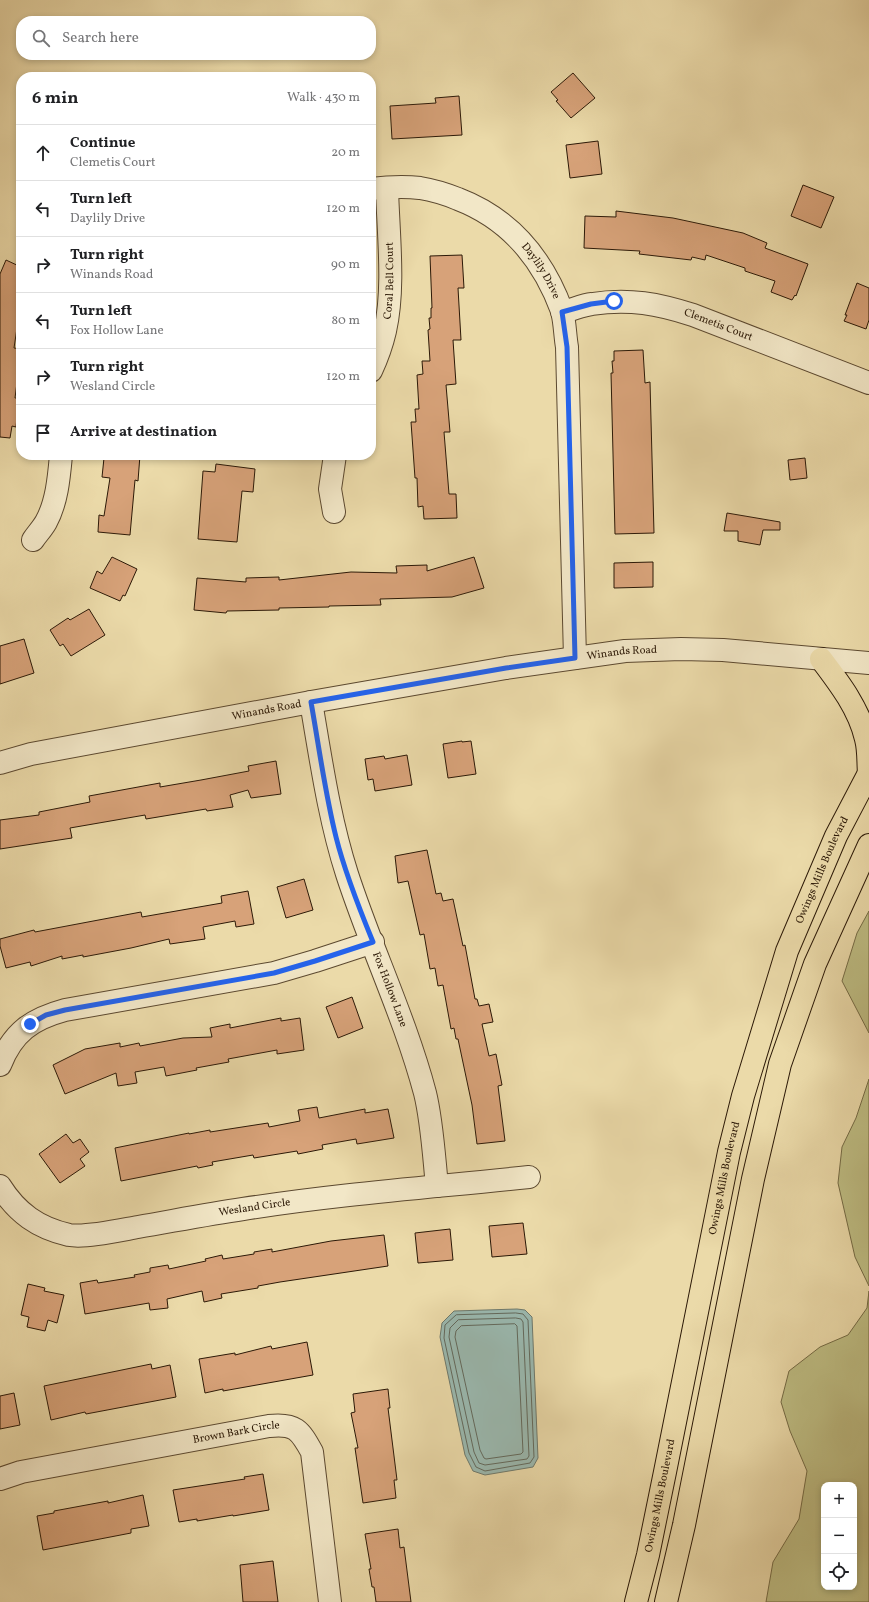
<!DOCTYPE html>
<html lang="en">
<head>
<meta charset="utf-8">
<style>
  body { margin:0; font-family:Vollkorn,serif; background:#f2f2f2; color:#202124 }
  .controls { position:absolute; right:12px; bottom:12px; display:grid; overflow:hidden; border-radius:8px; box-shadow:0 2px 6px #0003 }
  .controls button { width:36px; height:36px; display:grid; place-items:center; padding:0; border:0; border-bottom:1px solid #e0e0e0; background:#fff; color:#202124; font:20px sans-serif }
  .stop { position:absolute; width:12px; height:12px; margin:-9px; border:3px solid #2563eb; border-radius:50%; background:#fff }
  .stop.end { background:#2563eb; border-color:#fff; box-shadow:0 1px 4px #0008 }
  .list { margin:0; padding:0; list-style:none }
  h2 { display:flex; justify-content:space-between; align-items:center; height:52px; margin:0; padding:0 16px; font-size:17px }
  h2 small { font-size:13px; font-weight:400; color:#757577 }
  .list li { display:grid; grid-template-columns:26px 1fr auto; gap:12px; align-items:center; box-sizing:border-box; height:56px; padding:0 16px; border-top:1px solid #e0e0e0 }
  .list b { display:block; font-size:15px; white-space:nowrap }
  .list p { margin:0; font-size:13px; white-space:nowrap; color:#757577 }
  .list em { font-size:13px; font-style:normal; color:#757577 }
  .icon { flex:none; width:22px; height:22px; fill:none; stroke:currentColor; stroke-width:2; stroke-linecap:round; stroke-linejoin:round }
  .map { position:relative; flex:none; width:869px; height:1602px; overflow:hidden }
  .search { position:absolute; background:#fff; box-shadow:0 2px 6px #0003; left:16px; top:16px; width:360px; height:44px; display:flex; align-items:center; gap:10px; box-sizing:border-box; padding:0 14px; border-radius:16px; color:#757577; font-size:15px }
  .panel { position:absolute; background:#fff; box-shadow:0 2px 6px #0003; left:16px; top:72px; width:360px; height:388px; border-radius:16px }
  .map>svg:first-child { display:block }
</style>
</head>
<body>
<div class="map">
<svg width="869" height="1602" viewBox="0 0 869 1602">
  <rect width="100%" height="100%" fill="#ebdaa9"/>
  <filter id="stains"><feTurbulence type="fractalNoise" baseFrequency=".005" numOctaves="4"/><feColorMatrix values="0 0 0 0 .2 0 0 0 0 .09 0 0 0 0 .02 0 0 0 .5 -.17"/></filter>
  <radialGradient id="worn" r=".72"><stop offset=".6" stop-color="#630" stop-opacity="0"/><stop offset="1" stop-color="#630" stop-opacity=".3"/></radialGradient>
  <path fill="#bebd83" stroke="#756b45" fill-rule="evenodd" d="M869 911V1033L842 981 857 933Z
    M869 1079V1286L855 1257 838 1183 842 1147 856 1118Z
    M869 1291V1602H766L773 1562 799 1519 807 1471 790 1431 781 1402 789 1371 820 1347 848 1335 867 1308ZM824 1485H854V1587H824Z"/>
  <path fill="#9ab9b0" stroke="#6e796c" d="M517 1309 525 1310 532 1317 538 1458 533 1467 485 1475 473 1471 465 1455 440 1337 442 1323 454 1311Z"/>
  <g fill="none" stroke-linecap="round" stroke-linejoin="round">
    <path stroke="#63695c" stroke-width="1" d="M516 1313 523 1314 528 1320 534 1457 530 1463 485 1471 476 1467 469 1453 444 1338 445 1325 456 1315Z
      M516 1318 521 1319 523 1322 529 1456 527 1459 485 1465 479 1463 474 1452 449 1337 450 1328 458 1320Z
      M515 1324 517 1326 523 1452 521 1454 486 1459 484 1458 480 1450 455 1337 456 1331 461 1326Z"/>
  </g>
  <path fill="#d7a279" stroke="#2c1907" d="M573 73 595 98 571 118 556 101 558 100 551 92Z
    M459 96 462 135 392 139 390 106 436 103 435 98Z
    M598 141 602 174 570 178 566 145Z
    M803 185 834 197 821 228 791 216Z
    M616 211 673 218 743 233 767 243 765 248 808 264 796 296 795 295 792 300 771 292 775 281 745 271V268L706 255 705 260 692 257 691 260 639 254 640 251 584 248 585 216 616 217Z
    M462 255 464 288H458L461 340H453L456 384 446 385 450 432H444L449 494H456L457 518 424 519 423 506 418 507 417 478H415L411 422H416L415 409H419L417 375 423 374 422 361H430L428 330 430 329 429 318H431V308H432L430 256Z
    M6 260 21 267V309L20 308 14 348 21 349V368L19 367 15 398H19L16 427 12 426 10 438 0 437V274Z
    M857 283 869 288V320L866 329 844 321 847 315H845Z
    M643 350 645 383 650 382 654 533 615 534 611 373H613L612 361H614V351Z
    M108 455H140L138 481 135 480 130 535 98 532 99 515 104 516 110 478 102 477 104 458 108 459Z
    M805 458 807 478 790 480 788 460Z
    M216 464 255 469 253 492 242 491 237 542 198 539 203 471 215 472Z
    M727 513 780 522V530H763L760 545 738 541V531H724Z
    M112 557 137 569 125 596 123 595 120 601 90 588 97 571 102 574Z
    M474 557 484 588 452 597 380 599 381 605 329 606V607L279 608V610L227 611 226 613 194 610 197 578 246 582V578L279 577V580L351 572 397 573 396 566 427 565V571Z
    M653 562V587L614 588V563Z
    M89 609 105 635 71 656 63 644 60 646 50 630 68 618 70 620Z
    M24 639 34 673 0 684V646Z
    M462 741V742L471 741 476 774 448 778 443 744Z
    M407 755 412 785 375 791 373 779 368 780 365 759 384 756 385 759Z
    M276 761 281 794 251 798 248 790 230 795 233 807 207 811 206 809 146 819 145 815 70 828 72 838 0 849V820L39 815V812L90 802 89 796 160 783V787L201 780 249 771 248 766Z
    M427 850 436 894 441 893 443 901 453 899 463 946 465 945 475 999H477L479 1006 489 1004 493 1022 482 1024 489 1056 496 1054 502 1085 498 1086 505 1141 477 1144 472 1105 458 1039H456L454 1028 451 1029 443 985 438 986 435 968 430 969 424 934 420 935 408 881 398 883 395 856Z
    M304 879 313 910 286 918 277 887Z
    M248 891 254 924 236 927 235 921 203 927 205 939 170 944 169 939 131 948 83 957V955L62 959V956L31 966 30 962 6 968 0 946V939L34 930 35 932 141 912 142 917 222 903 221 896Z
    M352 997 363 1028 338 1038 326 1007Z
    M281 1018V1021L300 1018 304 1050 277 1054V1050L228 1059 229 1062 196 1068 197 1070 166 1076 164 1067 135 1072 137 1083 118 1086 116 1073 65 1094 53 1065 85 1049 120 1043V1047L139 1043 140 1046 183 1038 212 1037 210 1028 230 1024V1028Z
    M317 1107 319 1118 365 1109V1113L388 1109 394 1138 357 1144 356 1139 322 1145 323 1149 298 1154 297 1151 254 1158 253 1155 212 1162 213 1165 198 1168 197 1166 121 1181 115 1148 189 1133V1134L210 1130V1132L268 1123 269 1127 300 1121 298 1110Z
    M66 1134 73 1143 80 1139 89 1152 80 1159 85 1166 60 1183 39 1154Z
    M523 1223 527 1254 492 1257 489 1226Z
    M450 1229 453 1260 418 1263 415 1233Z
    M384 1235 388 1266 280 1282 258 1286V1288L221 1294 222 1298 204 1302 202 1291 167 1299 168 1308 150 1310 149 1303 85 1314 80 1283 97 1280 98 1283 135 1277 134 1275 150 1272V1268L168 1265 169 1269 206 1261 205 1259 222 1255 223 1259 254 1254V1252L272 1249V1252L331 1241Z
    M28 1284 45 1288 44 1291 64 1295 57 1323 48 1320 45 1331 27 1327 29 1317 21 1315Z
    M307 1342 313 1375 223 1391V1389L205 1393 199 1359 235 1353V1355L271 1346 272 1349Z
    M151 1364 152 1369 170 1365 176 1397 86 1414 85 1412 51 1420 44 1386Z
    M388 1389 390 1408H388L397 1480H394L396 1498 363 1503 355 1448H358L351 1413 355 1412 353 1394Z
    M14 1393 20 1425 0 1429V1396Z
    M263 1474 269 1510 233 1516V1515L197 1521V1519L179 1522 173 1490 245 1479 244 1477Z
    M143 1495 149 1526 131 1529V1533L43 1550 37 1516 54 1513V1511L108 1501V1503Z
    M398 1529 400 1548 404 1547 411 1602H376L374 1587H372L369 1569H371L365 1534Z
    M273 1561 278 1602H243L240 1565Z"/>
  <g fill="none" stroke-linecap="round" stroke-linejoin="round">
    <defs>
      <g id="minor">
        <path id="s1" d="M371 189C387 187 404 186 420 188 432 190 446 194 458 199 510 219 543 259 562 311 565 322 565 336 567 347L575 658"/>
        <path id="s2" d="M562 312C572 310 582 305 592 304 629 298 659 304 693 315L869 383"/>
        <path id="s3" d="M371 371C377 358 382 344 385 331 395 287 388 232 387 188"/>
        <path d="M334 512 330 489 335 455"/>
        <path d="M33 540C37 534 42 529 46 522 57 502 59 477 61 455"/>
        <path id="s4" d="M311 702C321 760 329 818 347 874 371 948 405 1018 425 1093 432 1121 434 1157 437 1186"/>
        <path d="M0 1065C13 1032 32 1019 65 1010L274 973 315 961 373 942"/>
        <path id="s5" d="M0 1186C17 1213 38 1228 69 1235 86 1238 121 1230 138 1227 173 1221 208 1214 243 1209 338 1194 434 1187 529 1177"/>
        <path id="s6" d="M0 1479 21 1472 269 1426C295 1423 300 1430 312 1452L330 1602"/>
      </g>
      <g id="tertiary">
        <path id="s7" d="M0 763 31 754 311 702 506 668 625 651 681 649 723 650 869 663"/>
      </g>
      <g id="primary">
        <path d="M821 659C840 684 859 709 866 739 869 750 868 762 869 773"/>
        <path id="s8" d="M636 1602 648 1555 665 1472 729 1152 743 1096 787 951 836 836 869 773"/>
        <path d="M666 1602 684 1525 753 1179 780 1064 815 964 869 845"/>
      </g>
    </defs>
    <use href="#minor" stroke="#5c4930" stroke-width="24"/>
    <use href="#tertiary" stroke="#5c4930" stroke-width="24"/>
    <use href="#primary" stroke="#2c1907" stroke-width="24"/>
    <use href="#minor" stroke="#f2e7c7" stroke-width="22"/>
    <use href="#tertiary" stroke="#f2e7c7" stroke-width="22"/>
    <use href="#primary" stroke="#ebdaa9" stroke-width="22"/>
  </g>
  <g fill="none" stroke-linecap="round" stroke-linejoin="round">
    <path stroke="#2563eb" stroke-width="5" d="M30 1024 46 1015 65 1010 274 973 315 961 373 942C359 908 345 873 336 837 325 793 319 747 311 702L506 668 575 658 567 347 562 312 591 304 614 301"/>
  </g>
  <g text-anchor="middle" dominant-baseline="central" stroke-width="3" stroke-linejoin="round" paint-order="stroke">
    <g font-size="11" fill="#2c1907" stroke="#f2e7c7">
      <text stroke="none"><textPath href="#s1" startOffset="201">Daylily Drive</textPath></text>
      <text stroke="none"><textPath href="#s3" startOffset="93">Coral Bell Court</textPath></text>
      <text stroke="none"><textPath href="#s2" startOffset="161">Clemetis Court</textPath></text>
      <text stroke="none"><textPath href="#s7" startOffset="632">Winands Road</textPath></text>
      <text stroke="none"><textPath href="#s7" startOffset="272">Winands Road</textPath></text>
      <text stroke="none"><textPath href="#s8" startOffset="757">Owings Mills Boulevard</textPath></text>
      <text stroke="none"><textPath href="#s4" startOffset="299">Fox Hollow Lane</textPath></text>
      <text stroke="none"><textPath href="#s8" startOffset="433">Owings Mills Boulevard</textPath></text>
      <text stroke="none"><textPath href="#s5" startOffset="275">Wesland Circle</textPath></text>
      <text stroke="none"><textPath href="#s6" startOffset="241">Brown Bark Circle</textPath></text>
      <text stroke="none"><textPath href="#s8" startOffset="109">Owings Mills Boulevard</textPath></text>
    </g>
  </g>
  <rect width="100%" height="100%" filter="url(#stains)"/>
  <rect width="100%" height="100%" fill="url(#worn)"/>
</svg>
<div class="controls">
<button>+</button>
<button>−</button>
<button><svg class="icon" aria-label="locate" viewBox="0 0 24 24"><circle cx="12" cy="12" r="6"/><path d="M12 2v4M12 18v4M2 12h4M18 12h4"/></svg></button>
</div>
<div class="stop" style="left:614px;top:301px"></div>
<div class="stop end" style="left:30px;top:1024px"></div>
<div class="search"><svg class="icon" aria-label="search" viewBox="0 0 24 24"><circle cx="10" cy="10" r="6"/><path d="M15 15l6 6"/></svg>Search here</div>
<section class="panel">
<h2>6 min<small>Walk · 430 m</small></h2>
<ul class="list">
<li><svg class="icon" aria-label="ahead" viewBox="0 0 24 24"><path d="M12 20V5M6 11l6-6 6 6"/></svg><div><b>Continue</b><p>Clemetis Court</p></div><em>20 m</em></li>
<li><svg class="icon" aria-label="left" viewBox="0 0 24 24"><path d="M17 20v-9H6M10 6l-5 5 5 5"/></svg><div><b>Turn left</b><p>Daylily Drive</p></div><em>120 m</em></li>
<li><svg class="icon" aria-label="right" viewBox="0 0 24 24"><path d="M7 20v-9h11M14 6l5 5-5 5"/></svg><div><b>Turn right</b><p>Winands Road</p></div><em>90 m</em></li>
<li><svg class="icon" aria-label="left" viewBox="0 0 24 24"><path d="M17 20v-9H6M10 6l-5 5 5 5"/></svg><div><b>Turn left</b><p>Fox Hollow Lane</p></div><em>80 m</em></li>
<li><svg class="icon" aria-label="right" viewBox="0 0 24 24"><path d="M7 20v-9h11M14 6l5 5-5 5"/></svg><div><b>Turn right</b><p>Wesland Circle</p></div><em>120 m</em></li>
<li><svg class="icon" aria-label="arrive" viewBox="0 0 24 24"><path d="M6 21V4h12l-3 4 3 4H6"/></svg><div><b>Arrive at destination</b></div></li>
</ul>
</section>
</div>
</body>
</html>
